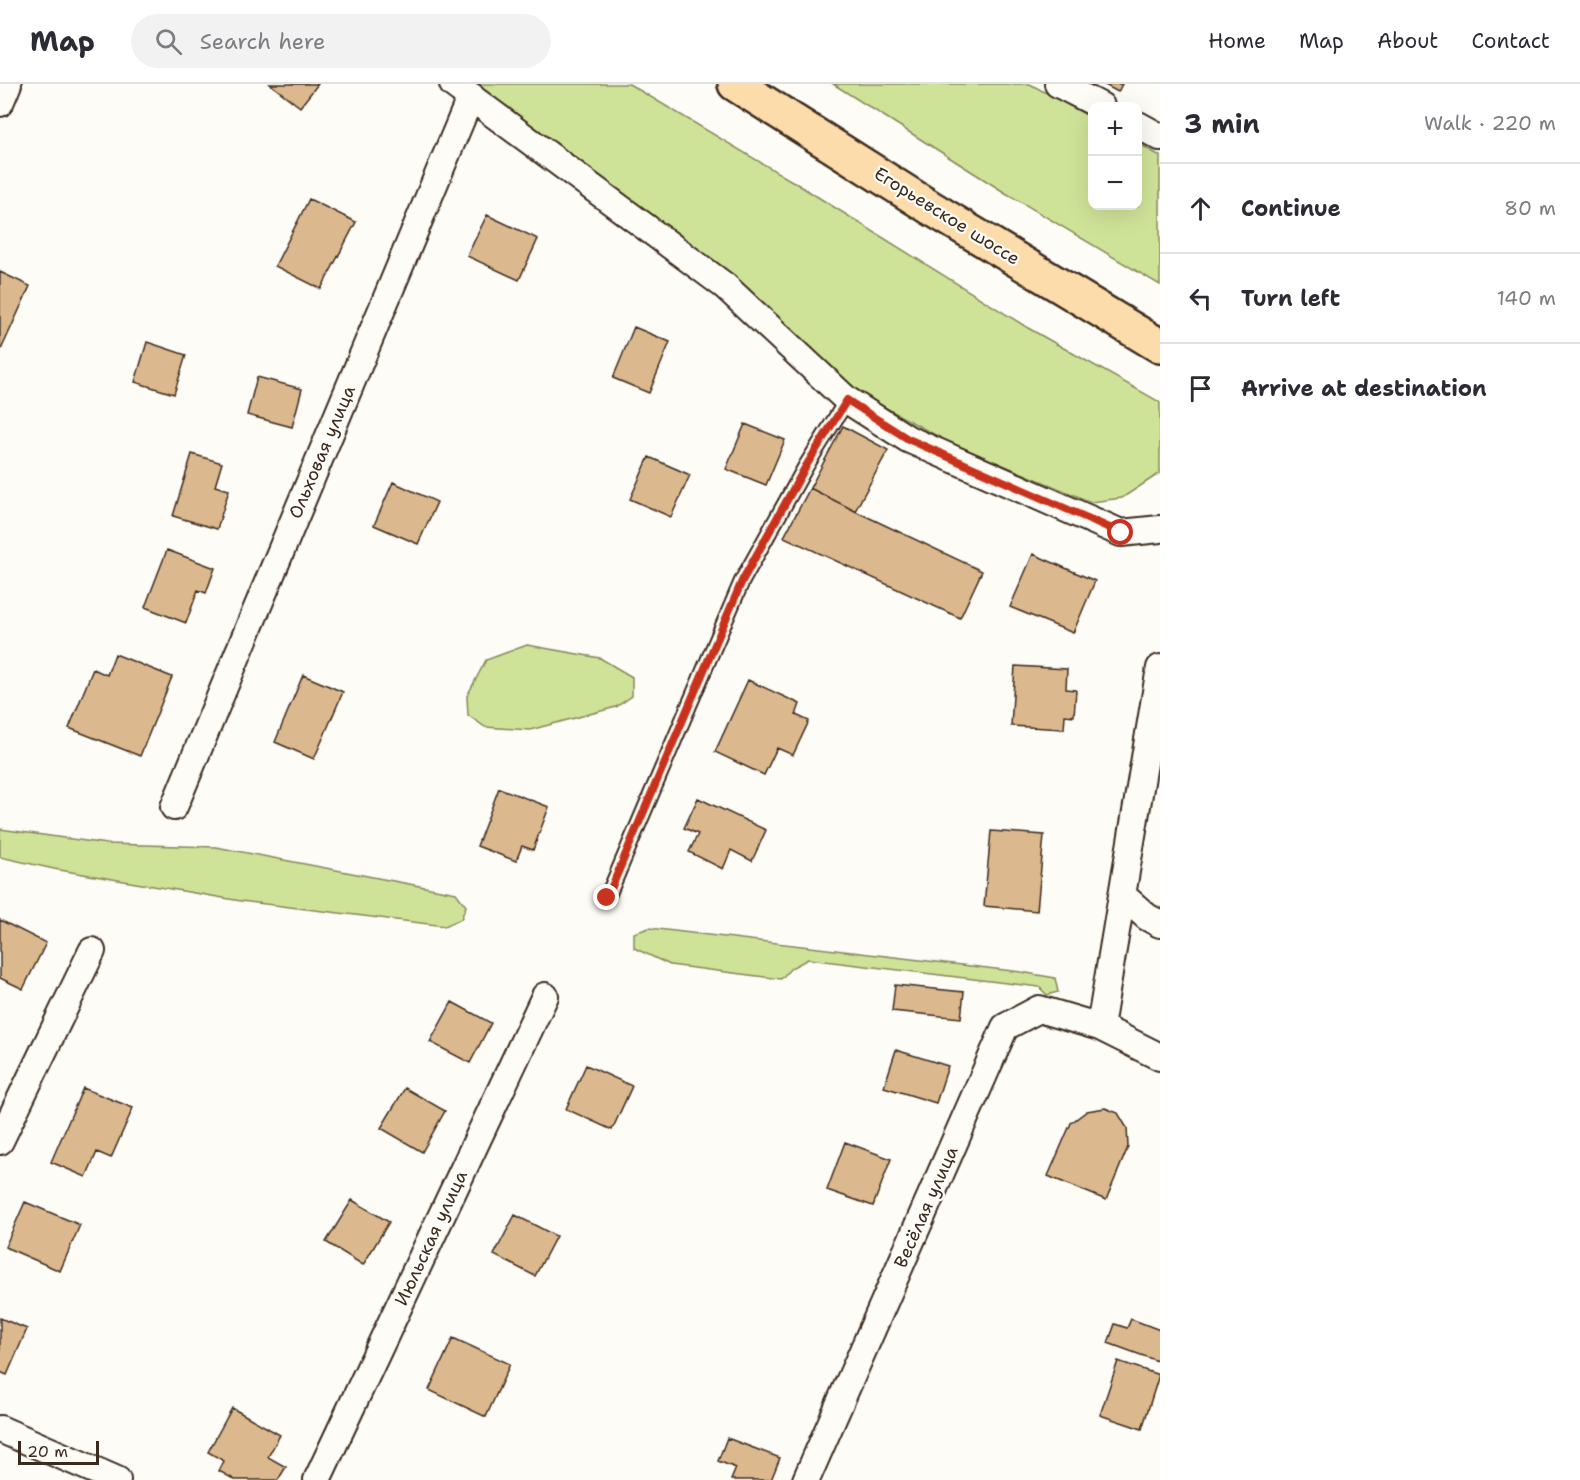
<!DOCTYPE html>
<html lang="en">
<head>
<meta charset="utf-8">
<style>
  body { margin:0; font-family:"Shantell Sans",sans-serif; background:#f2f2f3; color:#2b2b33 }
  .controls { position:absolute; right:18px; top:18px; display:grid; overflow:hidden; border-radius:12px; box-shadow:0 6px 24px #0002 }
  .controls button { width:54px; height:54px; display:grid; place-items:center; padding:0; border:0; border-bottom:2px solid #e1e1e2; background:#fff; color:#2b2b33; font:30px sans-serif }
  .scale { position:absolute; left:18px; bottom:15px; width:81px; box-sizing:border-box; padding-left:6px; border:3px solid #3b2a1e; border-top:0; font-size:16px; line-height:21px; white-space:nowrap; color:#3b2a1e; -webkit-text-stroke:4px #fdfcf7; paint-order:stroke }
  .stop { position:absolute; width:18px; height:18px; margin:-14px; border:4px solid #c8321e; border-radius:50%; background:#fff }
  .stop.end { background:#c8321e; border-color:#fff; box-shadow:0 2px 6px #0008 }
  .list { margin:0; padding:0; list-style:none }
  h2 { display:flex; justify-content:space-between; align-items:center; height:78px; margin:0; padding:0 24px; font-size:26px }
  h2 small { font-size:20px; font-weight:400; color:#7c7c81 }
  .list li { display:grid; grid-template-columns:39px 1fr auto; gap:18px; align-items:center; box-sizing:border-box; height:90px; padding:0 24px; border-top:2px solid #e1e1e2 }
  .list b { display:block; font-size:22px; white-space:nowrap }
  .list em { font-size:20px; font-style:normal; color:#7c7c81 }
  .icon { flex:none; width:33px; height:33px; fill:none; stroke:currentColor; stroke-width:2; stroke-linecap:round; stroke-linejoin:round }
  .map { position:relative; flex:none; width:1160px; height:1396px; overflow:hidden }
  header { display:flex; align-items:center; gap:36px; box-sizing:border-box; height:84px; padding:0 30px; background:#fff; border-bottom:2px solid #e1e1e2 }
  header strong { font-size:28px }
  nav { display:flex; gap:33px; margin-inline-start:auto; font-size:21px }
  .search { width:420px; height:54px; background:#f2f2f3; display:flex; align-items:center; gap:15px; box-sizing:border-box; padding:0 21px; border-radius:33px; color:#7c7c81; font-size:22px }
  main { display:flex }
  aside { flex:1; background:#fff }
  .map>svg:first-child { display:block }
</style>
</head>
<body>
<header>
<strong>Map</strong>
<div class="search"><svg class="icon" aria-label="search" viewBox="0 0 24 24"><circle cx="10" cy="10" r="6"/><path d="M15 15l6 6"/></svg>Search here</div>
<nav><a>Home</a><a>Map</a><a>About</a><a>Contact</a></nav>
</header>
<main>
<div class="map">
<svg width="1160" height="1396" viewBox="0 0 1160 1396">
  <rect width="100%" height="100%" fill="#fdfcf7"/>
  <filter id="ink" filterUnits="userSpaceOnUse"><feTurbulence type="fractalNoise" baseFrequency=".0167" numOctaves="2"/><feDisplacementMap in="SourceGraphic" scale="12" xChannelSelector="R" yChannelSelector="G"/><feConvolveMatrix kernelMatrix="1 2 1 2 8 2 1 2 1" color-interpolation-filters="sRGB"/></filter>
  <g filter="url(#ink)">
    <path fill="#cfe398" stroke="#85865b" stroke-width="1.5" d="M472 0H629L797 100 1028 244 1158 317 1160 319V389L1122 414 1091 418 946 357 859 309 822 277 741 199Z
      M833 0H1030L1092 34V122H1138V59L1160 72V201L1004 108Z
      M527 561 600 574 632 593V612L616 623 530 646 485 643 468 631 467 612 486 576Z
      M0 745 107 760 216 763 456 809 466 822 461 835 445 842 241 817 54 785 0 773Z
      M649 844 1021 888 1055 894 1058 908 1047 911 1039 903 808 875 791 884 781 895 670 881 634 864V849Z"/>
    <path fill="#dcb88e" stroke="#3b2a1e" stroke-width="1.5" d="M270 0H318L300 23Z
      M1103 0H1122L1118 8Z
      M309 115 356 138 321 205 275 182Z
      M487 131 538 155 519 196 467 172Z
      M0 188 30 202 0 268Z
      M634 243 670 258 649 309 613 294Z
      M147 258 186 271 174 310 135 298Z
      M257 293 302 305 292 343 247 331Z
      M745 340 785 356 766 401 726 385Z
      M843 342 888 366 855 427 810 404Z
      M192 370 222 379 215 402 229 406 217 445 173 432Z
      M649 373 690 391 671 433 630 415Z
      M393 398 437 418 418 460 374 441Z
      M810 404 855 427 982 487 960 534 784 453Z
      M167 466 215 484 206 509 198 506 186 539 145 523Z
      M1033 470 1095 497 1073 549 1010 523Z
      M115 570 172 593 140 672 69 644 93 585 107 591Z
      M1015 582 1067 585 1066 605 1076 606 1074 632 1065 631 1064 645 1011 642Z
      M303 591 343 608 314 675 275 658Z
      M748 596 800 620 796 631 809 637 793 671 777 664 764 691 715 668Z
      M499 704 549 723 533 766 522 762 516 777 477 762Z
      M698 714 766 746 752 777 731 766 723 785 689 768 698 750 684 744Z
      M991 747 1044 751 1037 827 984 822Z
      M0 836 46 859 23 905 0 894Z
      M895 901 964 908 961 934 892 927Z
      M452 918 491 939 470 979 430 958Z
      M896 966 948 982 936 1019 884 1003Z
      M586 981 632 1002 612 1046 566 1025Z
      M83 1004 133 1024 111 1074 97 1068 86 1093 51 1078Z
      M405 1004 445 1027 422 1068 381 1044Z
      M1105 1024 1118 1029 1127 1044 1128 1063 1106 1116 1048 1092 1071 1039 1087 1027Z
      M845 1058 891 1075 873 1122 827 1106Z
      M352 1116 389 1138 363 1181 326 1158Z
      M25 1118 80 1141 60 1187 5 1163Z
      M515 1131 556 1152 535 1192 494 1171Z
      M0 1234 27 1245 7 1291 0 1288Z
      M1131 1235 1160 1246V1278L1108 1259 1115 1240 1127 1244Z
      M453 1254 510 1280 486 1333 429 1306Z
      M1118 1277 1159 1291 1142 1345 1100 1331Z
      M232 1324 280 1351 268 1373 286 1383 278 1396H235L219 1387 224 1377 208 1368Z
      M727 1354 780 1374 771 1396H731L736 1384 718 1377Z"/>
    <g fill="none" stroke-linecap="round" stroke-linejoin="round">
      <defs>
        <path id="service" d="M607 814 742 497 806 382 847 316"/>
        <path id="minor" d="M453 0 725 202 847 316 908 355 1121 449 1160 445
          M1058 0 1101 22
          M0 19 8 0
          M1138 41 1160 53
          M1160 584 1100 943 1160 973
          M174 723 471 12
          M1122 811 1147 833 1160 840
          M0 1057 92 867
          M0 1345 117 1396
          M317 1396 545 912
          M806 1396 1005 943 1039 925 1100 943"/>
        <path id="primary" d="M735 0 931 124 1160 262"/>
      </defs>
      <use href="#service" stroke="#3b2a1e" stroke-width="18"/>
      <use href="#minor" stroke="#3b2a1e" stroke-width="30"/>
      <use href="#primary" stroke="#3b2a1e" stroke-width="38"/>
      <use href="#service" stroke="#fdfcf7" stroke-width="14"/>
      <use href="#minor" stroke="#fdfcf7" stroke-width="26"/>
      <use href="#primary" stroke="#fddcac" stroke-width="33"/>
    </g>
  </g>
  <g fill="none" stroke-linecap="round" stroke-linejoin="round" filter="url(#ink)">
    <path stroke="#c8321e" stroke-width="8" d="M607 814 742 497 806 382 847 316 908 355 1121 449"/>
  </g>
  <g text-anchor="middle" dominant-baseline="central" stroke-width="4.5" stroke-linejoin="round" paint-order="stroke">
    <g font-size="18" fill="#3b2a1e" stroke="#fdfcf7">
      <text transform="translate(947 132) rotate(32)">Егорьевское шоссе</text>
      <text transform="translate(322 368) rotate(-67)">Ольховая улица</text>
      <text transform="translate(926 1123) rotate(-66)">Весёлая улица</text>
      <text transform="translate(431 1154) rotate(-65)">Июльская улица</text>
    </g>
  </g>
</svg>
<div class="controls">
<button>+</button>
<button>−</button>
</div>
<div class="scale">20 m</div>
<div class="stop" style="left:1121px;top:449px"></div>
<div class="stop end" style="left:607px;top:814px"></div>
</div>
<aside>
<h2>3 min<small>Walk · 220 m</small></h2>
<ul class="list">
<li><svg class="icon" aria-label="ahead" viewBox="0 0 24 24"><path d="M12 20V5M6 11l6-6 6 6"/></svg><div><b>Continue</b></div><em>80 m</em></li>
<li><svg class="icon" aria-label="left" viewBox="0 0 24 24"><path d="M17 20v-9H6M10 6l-5 5 5 5"/></svg><div><b>Turn left</b></div><em>140 m</em></li>
<li><svg class="icon" aria-label="arrive" viewBox="0 0 24 24"><path d="M6 21V4h12l-3 4 3 4H6"/></svg><div><b>Arrive at destination</b></div></li>
</ul>
</aside>
</main>
</body>
</html>
